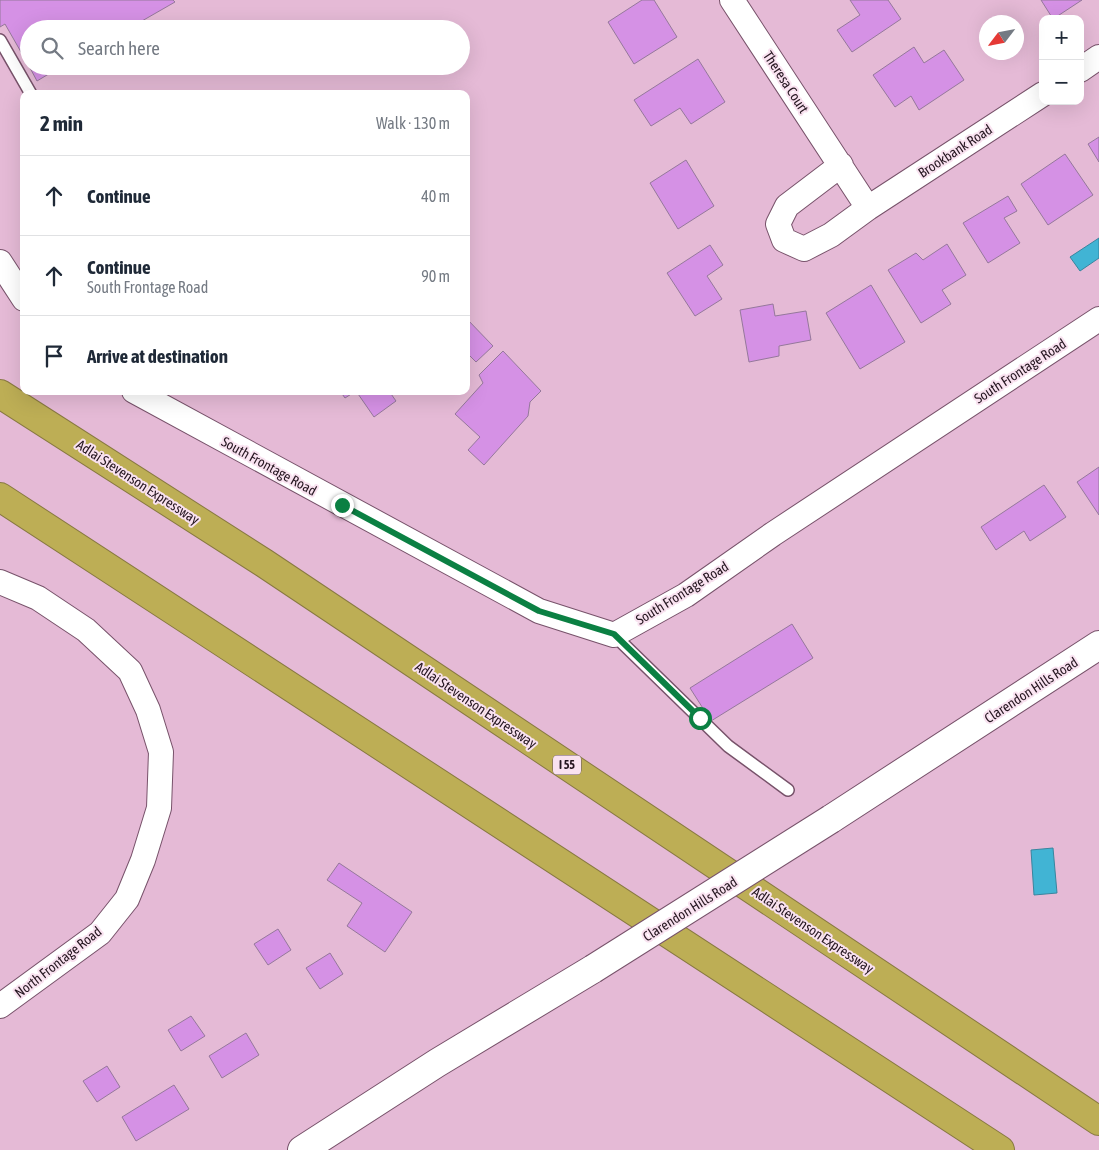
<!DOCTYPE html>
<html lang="en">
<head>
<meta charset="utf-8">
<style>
  body { margin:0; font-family:"Asap Condensed",sans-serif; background:#f2f2f3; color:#1f2937 }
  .controls { position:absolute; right:15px; top:15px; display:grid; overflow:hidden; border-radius:10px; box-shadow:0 5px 20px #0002 }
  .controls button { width:45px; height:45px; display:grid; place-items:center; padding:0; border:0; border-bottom:1px solid #e0e1e3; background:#fff; color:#1f2937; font:25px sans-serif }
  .compass { position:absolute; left:979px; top:15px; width:45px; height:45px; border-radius:50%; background:#fff; box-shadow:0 5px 20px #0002; rotate:238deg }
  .stop { position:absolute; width:15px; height:15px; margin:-11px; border:4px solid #0b8043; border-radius:50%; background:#fff }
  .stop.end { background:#0b8043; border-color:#fff; box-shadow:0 1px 5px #0008 }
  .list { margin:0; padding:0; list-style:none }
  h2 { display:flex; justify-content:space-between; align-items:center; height:65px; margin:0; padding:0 20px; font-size:21px }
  h2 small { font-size:16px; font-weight:400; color:#747a83 }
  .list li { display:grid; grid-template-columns:32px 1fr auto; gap:15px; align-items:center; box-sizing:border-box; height:80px; padding:0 20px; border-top:1px solid #e0e1e3 }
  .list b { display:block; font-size:19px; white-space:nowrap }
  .list p { margin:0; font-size:16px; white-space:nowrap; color:#747a83 }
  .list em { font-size:16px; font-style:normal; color:#747a83 }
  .icon { flex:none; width:28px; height:28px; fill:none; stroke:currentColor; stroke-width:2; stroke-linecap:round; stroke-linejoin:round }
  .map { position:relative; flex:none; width:1099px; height:1150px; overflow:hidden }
  .search { position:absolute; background:#fff; box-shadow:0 5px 20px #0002; left:20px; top:20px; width:450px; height:55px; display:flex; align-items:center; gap:12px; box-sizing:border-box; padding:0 18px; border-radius:28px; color:#747a83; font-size:19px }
  .panel { position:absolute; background:#fff; box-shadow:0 5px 20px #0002; left:20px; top:90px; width:450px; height:305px; border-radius:10px }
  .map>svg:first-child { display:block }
</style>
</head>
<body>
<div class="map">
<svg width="1099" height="1150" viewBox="0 0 1099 1150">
  <rect width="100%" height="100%" fill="#e5bad6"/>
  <path fill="#41b4d4" stroke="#39859e" d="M1099 238V258L1080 271 1070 257Z
    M1053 848 1057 893 1034 895 1031 850Z"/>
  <path fill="#d591e5" stroke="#95789b" d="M0 0H173L175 2 128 29H29V66L5 24 0 27Z
    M642 0H654L677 37 634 64 608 22Z
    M850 0H888L901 19 852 52 837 30 860 15Z
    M1041 0H1082L1053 19Z
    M914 47 924 63 944 50 964 80 919 110 911 96 895 107 873 75Z
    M698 59 725 102 691 124 680 108 651 126 634 100Z
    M29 66H62L37 81Z
    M1099 137V162L1088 144Z
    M1065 154 1093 195 1048 225 1021 184Z
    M686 160 714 206 678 229 650 183Z
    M1008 196 1017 211 1004 218 1020 243 988 263 963 223Z
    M947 244 966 275 942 290 951 304 921 323 888 270 916 253 923 260Z
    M710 245 723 265 707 276 722 299 695 316 667 273Z
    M871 285 905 342 860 369 826 313Z
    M773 304 775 316 806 311 811 340 779 346V356L749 362 740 310Z
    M466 318 493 346 476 362 466 352Z
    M503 351 541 391 530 402 528 416 484 465 468 450 480 437 455 414 483 383 479 375Z
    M340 391H389L396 401 374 417 356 391 345 398Z
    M1099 467V515L1077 482Z
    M1044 485 1066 517 1030 541 1024 531 996 550 981 527Z
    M792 624 813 658 711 721 690 688Z
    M339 863 412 912 385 952 347 926 362 903 327 880Z
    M278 929 291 950 268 965 254 944Z
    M330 953 343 974 320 989 306 968Z
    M191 1016 205 1036 181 1051 168 1030Z
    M246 1033 259 1055 222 1078 209 1056Z
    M107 1066 120 1087 97 1102 83 1081Z
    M174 1085 189 1109 136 1141 122 1117Z"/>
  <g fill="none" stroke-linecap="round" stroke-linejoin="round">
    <defs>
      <path id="service" d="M0 40 31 94
        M614 635 728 746 788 790"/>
      <path id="minor" d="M732 0 868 208
        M1080 70 1099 57
        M841 165 787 206 778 224 784 240 804 249 831 235 868 208 1043 94
        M0 262 24 299
        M134 391 539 611 614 635 686 595 773 534 1099 319
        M0 582 38 598 86 630 130 671 148 710 161 752 159 808 143 860 127 899 100 933 0 1006"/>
      <path id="tertiary" d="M831 819 1099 645
        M302 1150 437 1063 593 969"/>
      <path id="motorway" d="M0 394 264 563 1099 1121
        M0 497 1000 1150"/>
    </defs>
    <use href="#service" stroke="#77526a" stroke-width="14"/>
    <use href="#minor" stroke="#77526a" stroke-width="26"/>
    <use href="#tertiary" stroke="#77526a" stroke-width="30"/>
    <use href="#motorway" stroke="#887942" stroke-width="30"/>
    <use href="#service" stroke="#fff" stroke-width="11"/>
    <use href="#minor" stroke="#fff" stroke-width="24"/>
    <use href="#tertiary" stroke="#fff" stroke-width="28"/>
    <use href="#motorway" stroke="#bdae55" stroke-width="28"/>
    <defs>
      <path id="tertiary-bridge" d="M593 969 831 819"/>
    </defs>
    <use href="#tertiary-bridge" stroke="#77526a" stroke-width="30" stroke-linecap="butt"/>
    <use href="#tertiary-bridge" stroke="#fff" stroke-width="28"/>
  </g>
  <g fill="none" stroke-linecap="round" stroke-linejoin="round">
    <path stroke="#0b8043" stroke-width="6" d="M342 505 539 611 614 634 700 718"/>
  </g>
  <g text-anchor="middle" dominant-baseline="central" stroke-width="4" stroke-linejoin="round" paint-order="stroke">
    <rect fill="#f9e2f0" stroke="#65535e" stroke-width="1" x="553" y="755.5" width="28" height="19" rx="4"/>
    <g font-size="12" font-weight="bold" fill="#251620">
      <text x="567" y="765">I 55</text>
    </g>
    <g font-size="14" fill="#251620" stroke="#f9e2f0">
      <text transform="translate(786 82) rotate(57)">Theresa Court</text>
      <text transform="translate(955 151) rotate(-33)">Brookbank Road</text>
      <text transform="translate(1020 371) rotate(-33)">South Frontage Road</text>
      <text transform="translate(269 466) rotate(29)">South Frontage Road</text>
      <text transform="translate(138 482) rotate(33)">Adlai Stevenson Expressway</text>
      <text transform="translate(682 593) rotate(-32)">South Frontage Road</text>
      <text transform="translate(1031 690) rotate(-33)">Clarendon Hills Road</text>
      <text transform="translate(476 705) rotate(34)">Adlai Stevenson Expressway</text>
      <text transform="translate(690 909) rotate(-32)">Clarendon Hills Road</text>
      <text transform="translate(813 930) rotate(34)">Adlai Stevenson Expressway</text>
      <text transform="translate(58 962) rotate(-38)">North Frontage Road</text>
    </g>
  </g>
</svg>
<div class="controls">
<button>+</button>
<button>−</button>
</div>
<svg class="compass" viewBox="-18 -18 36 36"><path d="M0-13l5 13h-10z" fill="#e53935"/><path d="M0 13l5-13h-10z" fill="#747a83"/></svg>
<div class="stop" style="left:700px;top:718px"></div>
<div class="stop end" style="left:342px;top:505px"></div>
<div class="search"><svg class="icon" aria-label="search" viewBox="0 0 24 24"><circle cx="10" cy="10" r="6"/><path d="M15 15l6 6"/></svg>Search here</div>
<section class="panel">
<h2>2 min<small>Walk · 130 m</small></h2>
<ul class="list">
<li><svg class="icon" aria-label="ahead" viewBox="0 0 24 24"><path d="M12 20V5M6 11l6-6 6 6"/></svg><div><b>Continue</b></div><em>40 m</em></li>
<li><svg class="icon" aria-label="ahead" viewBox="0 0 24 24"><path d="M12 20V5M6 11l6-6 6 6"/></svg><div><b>Continue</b><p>South Frontage Road</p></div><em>90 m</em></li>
<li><svg class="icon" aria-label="arrive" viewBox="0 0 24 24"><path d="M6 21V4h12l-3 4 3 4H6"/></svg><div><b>Arrive at destination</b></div></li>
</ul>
</section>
</div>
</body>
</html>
